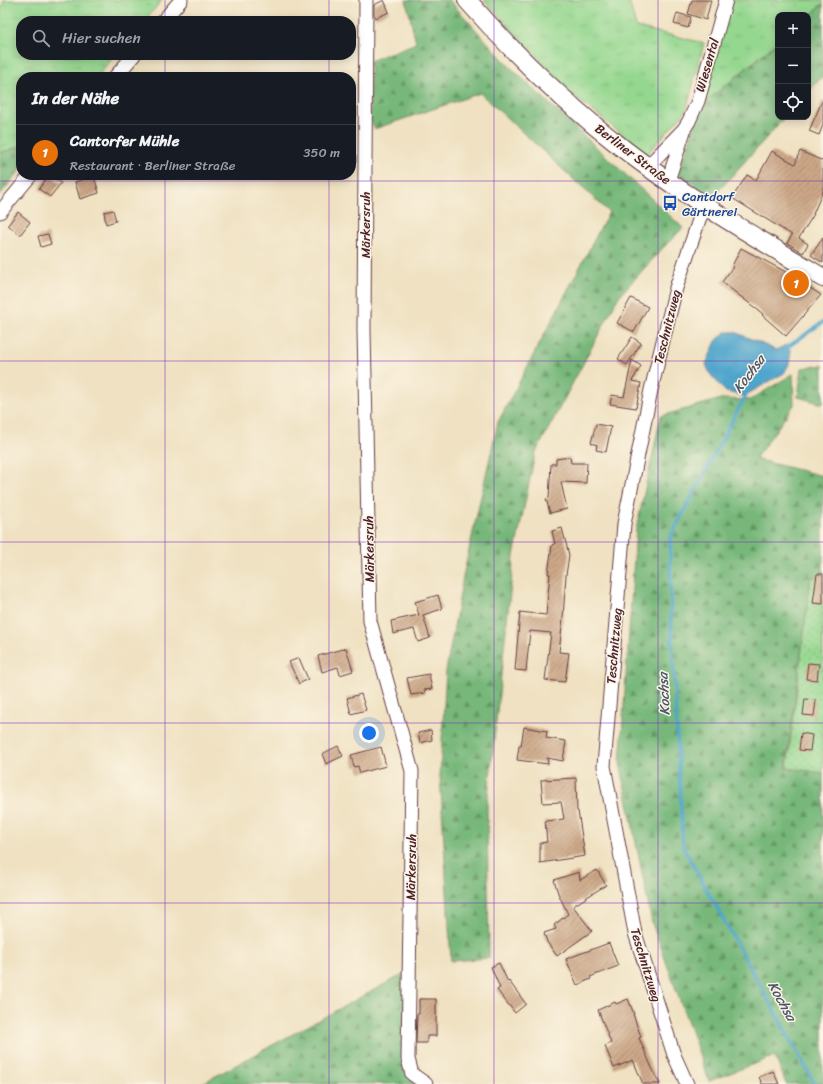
<!DOCTYPE html>
<html lang="de">
<head>
<meta charset="utf-8">
<style>
  body { margin:0; font-family:Sriracha,sans-serif; background:#20242c; color:#f1f3f6 }
  .controls { position:absolute; right:12px; top:12px; display:grid; overflow:hidden; border-radius:8px; box-shadow:0 2px 10px #0003 }
  .controls button { width:36px; height:36px; display:grid; place-items:center; padding:0; border:0; border-bottom:1px solid #363941; background:#171b24; color:#f1f3f6; font:20px sans-serif }
  .you { position:absolute; left:369px; top:733px; width:14px; height:14px; margin:-10px; border:3px solid #fff; border-radius:50%; background:#1a73e8; box-shadow:0 0 0 6px #1a73e833 }
  .badge { display:grid; place-items:center; width:26px; height:26px; border-radius:50%; background:#1f6fb2; color:#fff; font-size:13px; font-weight:700 }
  .pin { position:absolute; translate:-50% -50%; border:2px solid #fff; box-shadow:0 1px 4px #0006 }
  .list { margin:0; padding:0; list-style:none }
  h2 { display:flex; justify-content:space-between; align-items:center; height:52px; margin:0; padding:0 16px; font-size:17px }
  h2 small { font-size:13px; font-weight:400; color:#9ea1a6 }
  .list li { display:grid; grid-template-columns:26px 1fr auto; gap:12px; align-items:center; box-sizing:border-box; height:56px; padding:0 16px; border-top:1px solid #363941 }
  .list b { display:block; font-size:15px; white-space:nowrap }
  .list p { margin:0; font-size:13px; white-space:nowrap; color:#9ea1a6 }
  .list em { font-size:13px; font-style:normal; color:#9ea1a6 }
  .icon { flex:none; width:22px; height:22px; fill:none; stroke:currentColor; stroke-width:2; stroke-linecap:round; stroke-linejoin:round }
  .map { position:relative; flex:none; width:823px; height:1084px; overflow:hidden }
  .search { position:absolute; background:#171b24; box-shadow:0 2px 10px #0003; left:16px; top:16px; width:340px; height:44px; display:flex; align-items:center; gap:10px; box-sizing:border-box; padding:0 14px; border-radius:16px; color:#9ea1a6; font-size:15px }
  .panel { position:absolute; background:#171b24; box-shadow:0 2px 10px #0003; left:16px; top:72px; width:340px; height:108px; border-radius:16px }
  .map>svg:first-child { display:block }
</style>
</head>
<body>
<div class="map">
<svg width="823" height="1084" viewBox="0 0 823 1084">
  <defs>
    <pattern id="grass-tufts" width="24" height="20" patternUnits="userSpaceOnUse"><rect width="24" height="20" fill="#94d78f"/><path d="M3 7l-1-3M5 7V3M7 7l1-3M15 17l-1-3M17 17v-4M19 17l1-3" fill="none" stroke="#81b87c"/></pattern>
    <pattern id="forest-firs" width="22" height="20" patternUnits="userSpaceOnUse"><rect width="22" height="20" fill="#77b87a"/><path d="M5 1l3.5 6h-7zM16 11l3.5 6h-7z" fill="#649564"/></pattern>
    <pattern id="park-dots" width="8" height="8" patternUnits="userSpaceOnUse"><rect width="8" height="8" fill="#94d78f"/><path d="M2 2h.1M6 6h.1" fill="none" stroke="#81b87c" stroke-width="1.8" stroke-linecap="round"/></pattern>
    <pattern id="building-hatch" width="6" height="6" patternUnits="userSpaceOnUse"><rect width="6" height="6" fill="#cca787"/><path d="M-1 1l2-2M0 6l6-6M5 7l2-2" fill="none" stroke="#a8876f"/></pattern>
  </defs>
  <rect width="100%" height="100%" fill="#fcf5e5"/>
  <filter id="ink" filterUnits="userSpaceOnUse"><feTurbulence type="fractalNoise" baseFrequency=".025" numOctaves="2"/><feDisplacementMap in="SourceGraphic" scale="8" xChannelSelector="R" yChannelSelector="G"/><feConvolveMatrix kernelMatrix="1 2 1 2 8 2 1 2 1" color-interpolation-filters="sRGB"/></filter>
  <filter id="wash" filterUnits="userSpaceOnUse"><feTurbulence type="fractalNoise" baseFrequency=".012" numOctaves="4" result="noise"/><feDisplacementMap in="SourceGraphic" scale="16" xChannelSelector="R" yChannelSelector="G"/><feGaussianBlur stdDeviation="0.9" result="paint"/><feColorMatrix in="noise" values="0 0 0 0 0 0 0 0 0 0 0 0 0 0 0 0 0 1.4 0 .05"/><feComposite in="paint" operator="in"/></filter>
  <g filter="url(#wash)">
    <rect width="100%" height="100%" fill="#efe1c1"/>
    <path fill="url(#grass-tufts)" stroke="#6f7b5d" d="M4 0H162L144 21H21V55H115L97 77H21V146L0 153V13Z
      M484 0H629L636 27 704 43 686 111 647 154 573 95Z
      M729 0H823V4L808 17V15H778V42L702 105Z"/>
    <path fill="url(#forest-firs)" stroke="#606c52" d="M406 0H449L508 65 683 228 662 249 619 296 535 454 514 556 487 804 489 958 451 961 440 775 446 671 464 572 498 422 609 212 480 93 374 129 370 117V61L416 43Z
      M823 4V76L808 92V17Z
      M778 42V117H785L712 198 678 173 702 105Z
      M21 146V169L0 195V153Z
      M823 365V404L798 397 802 368Z
      M793 374 794 405 755 459 823 476V579L811 577 786 768 823 773V1084H786L775 1056 709 1081 652 923 620 763 636 530 661 416 721 399 750 400Z
      M407 972 403 1069 418 1084H201Z"/>
    <path fill="url(#park-dots)" stroke="#6f7b5d" d="M811 577 823 579V773L787 768Z"/>
    <path fill="#50a5cc" stroke="#4d627c" d="M725 332H735L776 350 786 345 791 351 789 364 784 373 744 396 726 392 710 374 706 364 716 341Z"/>
    <g fill="none" stroke-linecap="round" stroke-linejoin="round">
      <path stroke="#50a5cc" stroke-width="3.5" d="M785 349 823 322
        M747 393 670 538 671 619 683 847 815 1084"/>
    </g>
    <g id="blocks">
      <path fill="url(#building-hatch)" d="M384 0 389 12 376 18 374 14V5Z
        M692 0H711L706 20 688 14Z
        M677 13 691 17 688 28 674 24Z
        M823 99V125L819 135 809 131Z
        M772 151 795 164 800 151 823 161V191L813 214H814L799 238 808 244 803 253 787 243 792 235 732 198 747 175 756 180Z
        M49 175 61 183 50 197 39 189Z
        M94 176 99 193 80 199 75 182Z
        M113 210 116 221 106 224 104 212Z
        M18 212 30 222 20 235 8 225Z
        M48 234 51 244 41 247 38 236Z
        M823 238V263L811 255Z
        M741 248 786 272 821 295 786 336 762 315 763 314 722 282 733 267 732 266Z
        M631 298 648 307 634 332 617 323Z
        M632 337 641 343 627 365 618 359Z
        M632 360 641 366 632 381 641 383 636 408 610 404 612 395 624 397Z
        M596 424 611 427 606 452 596 450 597 445 591 443Z
        M570 457 571 463H587L586 483 561 482 567 509 550 513 546 499 549 498 551 464H556V459Z
        M562 528 569 555 566 575 563 618 559 652 569 653 565 682 545 680 551 633 530 631 526 671 515 670 520 612 546 615 550 574H548L552 545 555 544 552 531Z
        M817 574H823V604L813 603Z
        M438 595 442 609 423 615 430 638 418 642 414 629 393 634 391 621 419 615 415 602Z
        M346 648 353 671 340 675 338 667 322 672 318 656Z
        M299 658 308 679 299 684 289 662Z
        M808 663 819 664 817 680 806 679Z
        M429 674 432 689 424 690 425 693 411 695 407 678Z
        M361 694 366 710 351 714 347 698Z
        M805 699 816 700 814 716 803 715Z
        M524 727 547 731 546 738 566 741 563 761 547 758 548 764 517 760 519 746H521Z
        M431 730 432 740 420 743 418 733Z
        M801 733 812 735 810 751 799 750Z
        M338 746 343 756 326 764 322 754Z
        M381 747 386 766 360 773 358 766 354 767 351 755Z
        M576 778 577 811H578L585 856 540 863V843L547 842 545 821 564 819 561 802 543 803 541 780Z
        M597 870 606 885 573 906 592 931 557 956 547 942 544 933 556 929 554 925 568 914 558 893 554 880 579 872 580 880Z
        M609 943 618 966 590 977 591 979 577 985 566 959Z
        M499 963 508 982 509 981 526 1004 515 1013 497 990 500 988 491 967Z
        M419 999H436V1036H427V1043H416L417 1014H419Z
        M628 999 634 1014H633L641 1037 639 1038 652 1068 660 1084H643L633 1060 614 1068 605 1046 611 1043 598 1010 615 1002 616 1004Z
        M773 1071 779 1084H762L759 1077Z"/>
    </g>
  </g>
  <g filter="url(#ink)">
    <use href="#blocks" fill-opacity="0" stroke="#633c42" stroke-width="1"/>
    <g fill="none" stroke-linecap="round" stroke-linejoin="round">
      <defs>
        <path id="minor" d="M366 0 364 330 370 621 412 771 408 1059 412 1074 426 1084
          M163 21 181 0
          M115 77 134 55
          M648 166 684 129 689 121 698 101 726 0
          M668 181 684 131
          M0 212 31 175
          M687 1084 674 1055 635 933 604 766 624 524 651 390 676 288 700 217 707 207"/>
        <path id="secondary" d="M467 0C515 55 567 105 625 150 687 198 756 237 823 278"/>
      </defs>
      <use href="#minor" stroke="#633c42" stroke-width="15"/>
      <use href="#secondary" stroke="#633c42" stroke-width="20"/>
      <use href="#minor" stroke="#fff" stroke-width="13"/>
      <use href="#secondary" stroke="#fff" stroke-width="18"/>
    </g>
  </g>
  <path fill="none" stroke="#7b2cbf" stroke-width="1" stroke-opacity="0.55" d="M165 0V21M329 0V21M494 0V1084M658 0V1084M165 55V77M329 55V77M165 175V1084M329 175V1084M0 181H823M0 361H823M0 542H823M0 723H823M0 903H823"/>
  <defs>
    <symbol id="bus-bare" viewBox="-9 -9 18 18"><path d="M-5-6H5V4H4V6H2V4H-2V6H-4V4H-5ZM-3.5-4V0h7V-4ZM-3.5 1.2v1.5H-2V1.2ZM2 1.2v1.5H3.5V1.2Z" fill="#1a4fb4" stroke="#fcf5e5" stroke-width="2.5" paint-order="stroke"/></symbol>
  </defs>
  <g fill-rule="evenodd">
    <use href="#bus-bare" x="659" y="192" width="22" height="22"/>
  </g>
  <g text-anchor="middle" dominant-baseline="central" stroke-width="3" stroke-linejoin="round" paint-order="stroke">
    <g font-size="13" fill="#4a1f2b" stroke="#fcf5e5">
      <text transform="translate(707 65) rotate(-74)">Wiesental</text>
      <text transform="translate(633 154) rotate(37)">Berliner Straße</text>
      <text transform="translate(365 225) rotate(-90)">Märkersruh</text>
      <text transform="translate(667 327) rotate(-76)">Teschnitzweg</text>
      <text transform="translate(369 549) rotate(-91)">Märkersruh</text>
      <text transform="translate(614 646) rotate(-85)">Teschnitzweg</text>
      <text transform="translate(411 867) rotate(-89)">Märkersruh</text>
      <text transform="translate(646 965) rotate(73)">Teschnitzweg</text>
    </g>
    <g font-size="13" fill="#164399" stroke="#fcf5e5" text-anchor="start">
      <text x="682" y="196">Cantdorf<tspan x="682" dy="15">Gärtnerei</tspan></text>
    </g>
    <g font-size="14" font-style="italic" fill="#4c556b" stroke="#fcf5e5">
      <text transform="translate(749 374) rotate(-53)">Kochsa</text>
      <text transform="translate(664 694) rotate(-93)">Kochsa</text>
      <text transform="translate(782 1001) rotate(61)">Kochsa</text>
    </g>
  </g>
</svg>
<div class="controls">
<button>+</button>
<button>−</button>
<button><svg class="icon" aria-label="locate" viewBox="0 0 24 24"><circle cx="12" cy="12" r="6"/><path d="M12 2v4M12 18v4M2 12h4M18 12h4"/></svg></button>
</div>
<div class="you"></div>
<div class="pin badge" style="left:796px;top:283px;background:#e8710a">1</div>
<div class="search"><svg class="icon" aria-label="search" viewBox="0 0 24 24"><circle cx="10" cy="10" r="6"/><path d="M15 15l6 6"/></svg>Hier suchen</div>
<section class="panel">
<h2>In der Nähe<small></small></h2>
<ul class="list">
<li><span class="badge" style="background:#e8710a">1</span><div><b>Cantorfer Mühle</b><p>Restaurant · Berliner Straße</p></div><em>350 m</em></li>
</ul>
</section>
</div>
</body>
</html>
